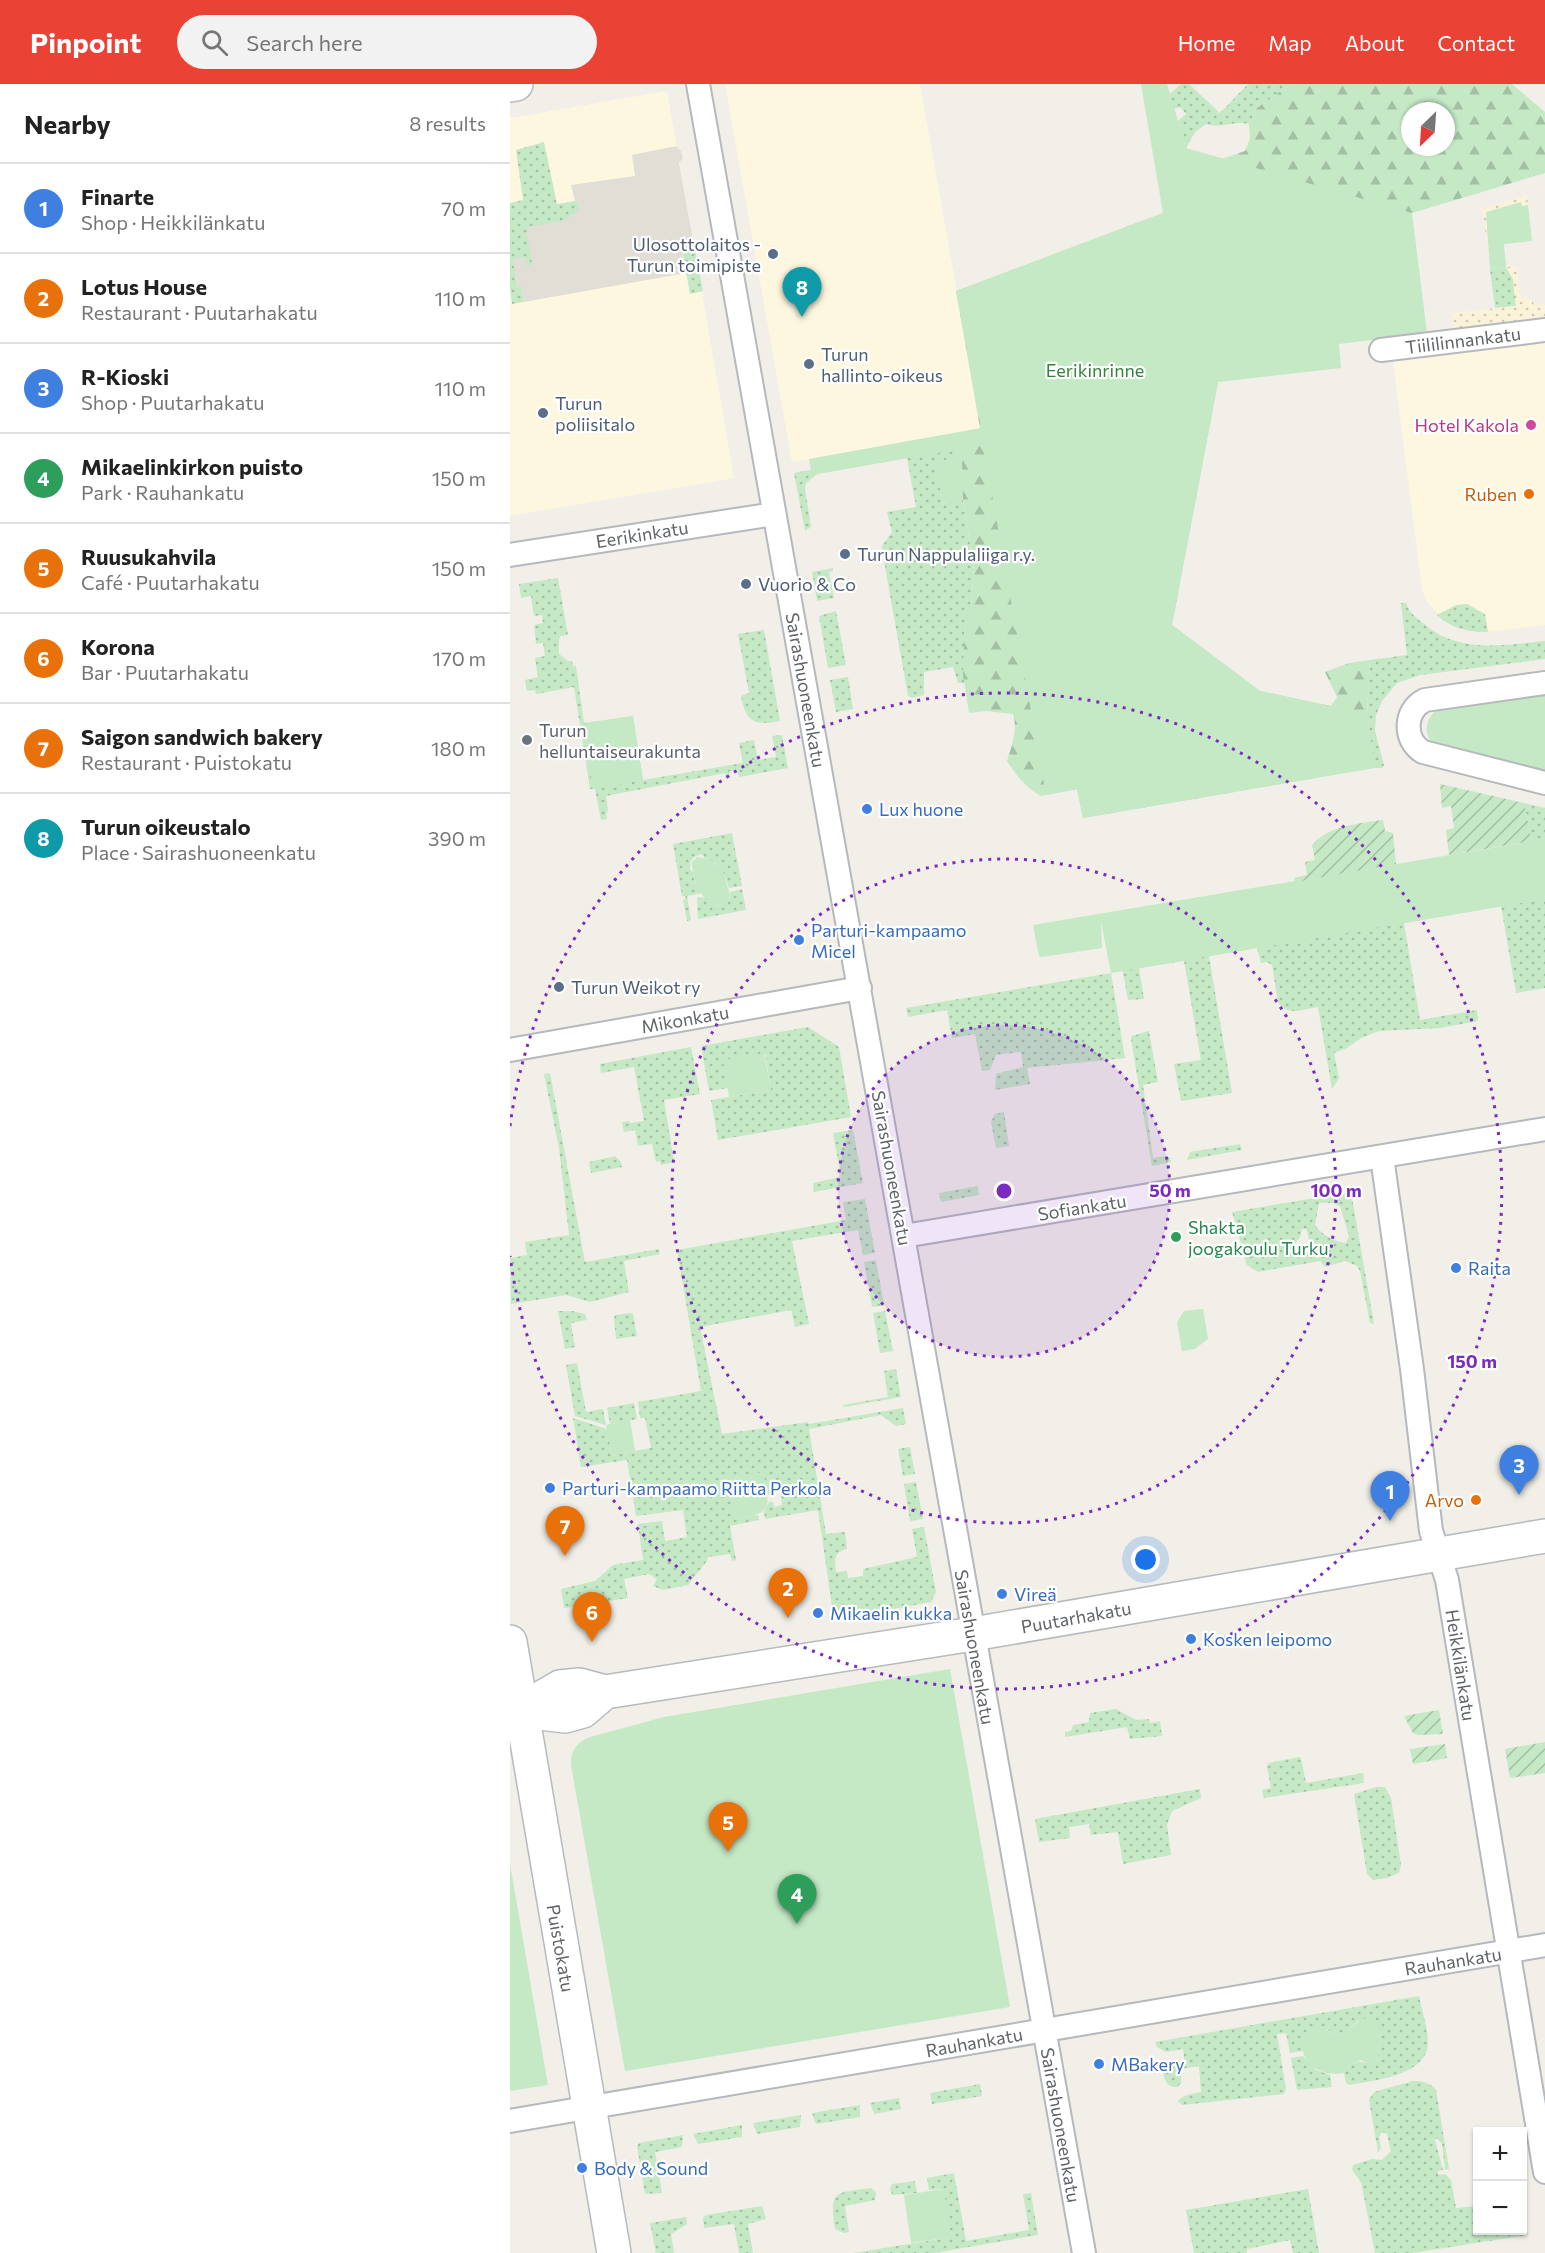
<!DOCTYPE html>
<html lang="en">
<head>
<meta charset="utf-8">
<style>
  body { margin:0; font-family:Commissioner,sans-serif; background:#f2f2f2; color:#222 }
  .controls { position:absolute; right:18px; bottom:18px; display:grid; overflow:hidden; border-radius:0px; box-shadow:0 2px 4px #0004 }
  .controls button { width:54px; height:54px; display:grid; place-items:center; padding:0; border:0; border-bottom:2px solid #e0e0e0; background:#fff; color:#222; font:30px sans-serif }
  .compass { position:absolute; left:891px; top:18px; width:54px; height:54px; border-radius:50%; background:#fff; box-shadow:0 2px 4px #0004; rotate:205deg }
  .you { position:absolute; left:636px; top:1476px; width:21px; height:21px; margin:-15px; border:4px solid #fff; border-radius:50%; background:#1a73e8; box-shadow:0 0 0 9px #1a73e833 }
  .badge { display:grid; place-items:center; width:39px; height:39px; border-radius:50%; background:#ea4335; color:#fff; font-size:20px; font-weight:700 }
  .pin { position:absolute; translate:-50% -50px; filter:drop-shadow(0 2px 3px #0008) }
  .pin::after { content:''; position:absolute; top:32px; width:21px; height:18px; background:inherit; clip-path:polygon(0 0,100% 0,50% 100%) }
  .list { margin:0; padding:0; list-style:none }
  h2 { display:flex; justify-content:space-between; align-items:center; height:78px; margin:0; padding:0 24px; font-size:26px }
  h2 small { font-size:20px; font-weight:400; color:#767676 }
  .list li { display:grid; grid-template-columns:39px 1fr auto; gap:18px; align-items:center; box-sizing:border-box; height:90px; padding:0 24px; border-top:2px solid #e0e0e0 }
  .list b { display:block; font-size:22px; white-space:nowrap }
  .list p { margin:0; font-size:20px; white-space:nowrap; color:#767676 }
  .list em { font-size:20px; font-style:normal; color:#767676 }
  .icon { flex:none; width:33px; height:33px; fill:none; stroke:currentColor; stroke-width:2; stroke-linecap:round; stroke-linejoin:round }
  .map { position:relative; flex:none; width:1035px; height:2169px; overflow:hidden }
  header { display:flex; align-items:center; gap:36px; box-sizing:border-box; height:84px; padding:0 30px; background:#ea4335; color:#fff }
  header strong { font-size:28px }
  nav { display:flex; gap:33px; margin-inline-start:auto; font-size:21px }
  .search { width:420px; height:54px; background:#f2f2f2; display:flex; align-items:center; gap:15px; box-sizing:border-box; padding:0 21px; border-radius:33px; color:#767676; font-size:22px }
  main { display:flex }
  aside { flex:1; background:#fff }
  .map>svg:first-child { display:block }
</style>
</head>
<body>
<header>
<strong>Pinpoint</strong>
<div class="search"><svg class="icon" aria-label="search" viewBox="0 0 24 24"><circle cx="10" cy="10" r="6"/><path d="M15 15l6 6"/></svg>Search here</div>
<nav><a>Home</a><a>Map</a><a>About</a><a>Contact</a></nav>
</header>
<main>
<aside>
<h2>Nearby<small>8 results</small></h2>
<ul class="list">
<li><span class="badge" style="background:#3f7fe0">1</span><div><b>Finarte</b><p>Shop · Heikkilänkatu</p></div><em>70 m</em></li>
<li><span class="badge" style="background:#e8710a">2</span><div><b>Lotus House</b><p>Restaurant · Puutarhakatu</p></div><em>110 m</em></li>
<li><span class="badge" style="background:#3f7fe0">3</span><div><b>R-Kioski</b><p>Shop · Puutarhakatu</p></div><em>110 m</em></li>
<li><span class="badge" style="background:#2e9e5b">4</span><div><b>Mikaelinkirkon puisto</b><p>Park · Rauhankatu</p></div><em>150 m</em></li>
<li><span class="badge" style="background:#e8710a">5</span><div><b>Ruusukahvila</b><p>Café · Puutarhakatu</p></div><em>150 m</em></li>
<li><span class="badge" style="background:#e8710a">6</span><div><b>Korona</b><p>Bar · Puutarhakatu</p></div><em>170 m</em></li>
<li><span class="badge" style="background:#e8710a">7</span><div><b>Saigon sandwich bakery</b><p>Restaurant · Puistokatu</p></div><em>180 m</em></li>
<li><span class="badge" style="background:#0f9aa8">8</span><div><b>Turun oikeustalo</b><p>Place · Sairashuoneenkatu</p></div><em>390 m</em></li>
</ul>
</aside>
<div class="map">
<svg width="1035" height="2169" viewBox="0 0 1035 2169">
  <defs>
    <pattern id="grass-dots" width="8" height="8" patternUnits="userSpaceOnUse" patternTransform="scale(1.5)"><rect width="8" height="8" fill="#c5e8c5"/><path d="M2 2h.1M6 6h.1" fill="none" stroke="#a3c0a4" stroke-width="1.8" stroke-linecap="round"/></pattern>
    <pattern id="forest-firs" width="22" height="20" patternUnits="userSpaceOnUse" patternTransform="scale(1.5)"><rect width="22" height="20" fill="#c5e8c5"/><path d="M5 1l3.5 6h-7zM16 11l3.5 6h-7z" fill="#a3c0a4"/></pattern>
    <pattern id="sand-dots" width="8" height="8" patternUnits="userSpaceOnUse" patternTransform="scale(1.5)"><rect width="8" height="8" fill="#fbf3d9"/><path d="M2 2h.1M6 6h.1" fill="none" stroke="#cec8b4" stroke-width="1.8" stroke-linecap="round"/></pattern>
    <pattern id="garden-furrows" width="10" height="10" patternUnits="userSpaceOnUse" patternTransform="scale(1.5)"><rect width="10" height="10" fill="#c5e8c5"/><path d="M-1 1l2-2M0 10L10 0M9 11l2-2" fill="none" stroke="#a3c0a4"/></pattern>
  </defs>
  <rect width="100%" height="100%" fill="#f1efe8"/>
  <path fill="#fef7e0" d="M215 0H410L471 344 282 378Z
    M157 7 224 394 0 432V34Z
    M1035 259V541L978 548 955 546 932 535 916 516 912 505 883 277Z"/>
  <path fill="#e1ded6" d="M166 62 171 67 173 74 169 79 183 156 171 159 176 189 14 218 11 204H7L2 175 6 174 0 132 65 117 61 101 125 92 122 71Z"/>
  <path fill="url(#grass-dots)" fill-rule="evenodd" d="M671 0H679L710 29 738 0H781L747 24 739 40C722 36 713 45 696 40L685 48 676 64 668 37 676 30 670 23 656 28V13Z
    M34 58 47 120 65 117 68 119V127L52 137 16 143 22 180 17 183 15 173 3 175 7 204 11 203 14 218 2 220 0 204V119L13 116 6 66Z
    M183 156 193 207 180 210 171 159Z
    M996 183 1003 195 1006 222 985 224 980 185Z
    M452 364V373L425 378 433 419 453 416 464 485 461 519 454 550 455 599H448L443 583 414 588V611L402 614 398 612 373 471 372 462 382 448 377 428 406 423 397 374Z
    M310 384 311 387 296 399 295 405 301 443 295 447 284 389Z
    M323 484V487L319 488 324 514 307 517 302 488Z
    M48 494 58 551 51 552 49 555V570L58 577H62L63 582H66L74 639 123 632 133 696 233 679 229 659 244 656 248 676 266 673 262 652 272 651 278 684 229 693 227 686 219 687 220 694 216 695 215 689 96 712 98 727 96 728 97 735 91 736 85 705H80L64 603 26 610 25 606 17 607 15 596 28 593 25 574 35 572 33 559 26 560 24 541 33 539 32 531 24 532 21 512 11 514 9 500Z
    M891 519H896C899 528 906 534 914 540 949 570 993 561 1035 557V575L910 591 887 599 872 617 866 631 865 647 874 681 872 684H864L857 630 860 576 897 571Z
    M957 520 975 530 978 548C959 549 941 544 927 531L946 521Z
    M326 527 336 581 318 584 309 532Z
    M254 546 270 637C244 642 236 638 231 612L239 609 228 550Z
    M338 593 343 625 326 628 320 596Z
    M1014 719 1035 724V904L1006 909 991 822 894 839 910 936 967 926 968 937 930 944 869 947 851 954 837 964 824 969 829 994 822 1005 808 923C794 925 777 933 768 918L762 881 757 878 751 879 747 864 699 872 722 1009 671 1017 664 980 691 976 674 877 629 884 634 915 618 916 612 883 590 831 735 806 743 821 1022 757Z
    M222 749 232 802 219 804C214 789 210 778 193 774L194 772 191 770C182 773 180 776 180 786L183 788 185 798 192 809 177 812 181 836 177 837 173 816 175 815V812H172L163 760Z
    M232 805 236 826 188 835 187 814 194 813 207 822H212L220 814V808Z
    M601 889 615 974 517 984 520 1000 485 1006 486 990 513 983 511 968 486 971 480 986 472 987 465 950 442 954 437 926 398 933 396 924Z
    M298 943 329 963 341 1033 208 1056 201 1016 261 1006 255 970 213 976 218 1004 199 1007 191 962Z
    M639 947 648 998 633 1001 643 1074 656 1072 660 1074 661 1078 642 1082 621 955 622 952Z
    M181 963 190 1010 154 1016 164 1078 151 1081 150 1077 146 1078 142 1060 128 1062 125 1046 114 1048 112 1038 119 1037 120 1039 134 1037 124 983 91 989 90 980Z
    M40 989 75 1178 149 1165 150 1170 114 1177 119 1208 80 1218 56 1211 1 1220 0 1174 17 1171 15 1158 59 1151 49 1064 34 990Z
    M494 1028 499 1062 486 1064 481 1038 485 1030Z
    M343 1046 353 1099 304 1108 303 1099 331 1093 323 1049Z
    M730 1060 732 1066 677 1076 680 1068Z
    M105 1072 111 1078 112 1083 81 1089 79 1078Z
    M468 1102 469 1111 431 1118 429 1109Z
    M841 1108 864 1240 860 1239 850 1187 847 1182 835 1177 815 1183 810 1177 748 1188 737 1181 722 1128ZM809 1119H822L830 1122 839 1152 836 1159C824 1158 811 1150 805 1141ZM792 1145H796C800 1152 798 1161 800 1169L784 1171 780 1166 790 1153Z
    M355 1115 365 1169 353 1171 348 1146 282 1157 299 1240 285 1243 281 1226 190 1243 212 1350 298 1338 299 1340 393 1324 396 1340 386 1342 371 1331 299 1345 316 1450 335 1448 337 1465C323 1468 325 1477 326 1488L337 1487 338 1494 353 1492V1485L407 1473 402 1445 414 1443 426 1508 421 1518 324 1536 308 1426 255 1435 254 1428 259 1418H263L264 1423 272 1421 270 1406 261 1408V1410L258 1411 253 1389 224 1435 248 1431 249 1436 220 1442 226 1476 222 1477 220 1470 198 1473 197 1477 178 1501 153 1506 143 1502 147 1495 139 1490 114 1495 118 1514 54 1524 51 1505 85 1497 103 1481 133 1476 128 1440 152 1437 155 1457 177 1453 173 1426 126 1432 117 1376 71 1383 63 1334 97 1345 102 1371 141 1364 135 1334H130L128 1318 191 1307 167 1166 336 1136 333 1118Z
    M366 1176 374 1221 362 1223 354 1178Z
    M48 1227H62L75 1230 77 1236 61 1239 65 1263 55 1265Z
    M375 1227 383 1267 370 1269 363 1229Z
    M121 1229 123 1230 127 1252 106 1255 104 1234 105 1231Z
    M67 1279 76 1328 93 1325 96 1341 65 1332 56 1281Z
    M386 1285 391 1313 334 1323 333 1321 378 1313 374 1287Z
    M124 1319 127 1335 100 1340 97 1324Z
    M400 1363 405 1390 393 1392 388 1365Z
    M406 1398 413 1435 400 1437 394 1400Z
    M606 1625 626 1636 639 1635 640 1639 650 1637 652 1652 620 1655 617 1643 555 1653V1648L561 1647 563 1641 579 1638 580 1629Z
    M789 1673 791 1674 796 1699 853 1689 854 1699 754 1714 752 1706 761 1704 757 1682 759 1679Z
    M866 1703H875L881 1714 891 1781 889 1789 877 1794 863 1796 857 1790 844 1710Z
    M690 1705 691 1714 662 1727 657 1741 661 1771 613 1780 608 1748 581 1751 579 1740 559 1743 560 1754 529 1758 525 1735Z
    M909 1912C912 1927 918 1945 918 1959 917 1992 864 1996 840 2001L836 1999 834 1989C840 1974 854 1978 867 1980L870 1948 848 1937 835 1948 827 1951 816 1945 792 1960 793 1967 780 1969 776 1949 767 1950 776 2005 774 2010 672 2021 668 2017C674 2010 682 2010 691 2008L689 1982 671 1985V1999L667 2003C656 2004 654 1994 652 1984L675 1981 673 1965 656 1968 647 1963 645 1958Z
    M793 1972 806 1986 820 1991 822 2003 787 2006 781 1974Z
    M903 1997C913 1997 919 1998 926 2006L939 2085 935 2086 932 2060 927 2054 925 2056 933 2086 928 2087V2091L935 2090 941 2096 946 2124 967 2122 968 2146H1012L1013 2121 1018 2151 902 2169H865L851 2098 842 2086 843 2081 862 2075 872 2076 881 2067 877 2050 872 2048 869 2053 871 2064 868 2068 859 2016 864 2008Z
    M470 2000 472 2012 422 2020 420 2009Z
    M389 2014 391 2025 364 2030 360 2019Z
    M350 2021V2033L306 2040 302 2029Z
    M291 2031 290 2043 247 2050 243 2039Z
    M232 2041V2053L188 2060 183 2050Z
    M173 2051 172 2063 145 2068 152 2109 135 2110 127 2062 129 2059Z
    M444 2089 456 2157 519 2146 513 2110 521 2109 528 2151 424 2169H344L441 2153 433 2105 419 2106 417 2094Z
    M405 2097 407 2109 382 2111 380 2104 382 2100Z
    M361 2104 366 2108 365 2116 335 2122 339 2148 334 2149 325 2145C319 2106 325 2109 361 2104Z
    M798 2105 809 2169H783L780 2156 737 2165V2169H684L676 2126Z
    M252 2122 256 2135 238 2140 243 2169H229L224 2140 194 2144 193 2134 196 2131Z
    M176 2133 177 2140 161 2150 164 2169H146L140 2139Z"/>
  <path fill="url(#forest-firs)" fill-rule="evenodd" d="M781 0H1002L1035 28V89L902 129 869 142 708 298 662 541 750 607 821 622 827 613 815 588 839 579 860 576 857 630 864 684 573 734 567 705 531 712C515 703 506 691 497 677 502 661 508 646 503 630L476 627 459 629 453 590 454 550 461 519 464 485 452 408V364L473 361 446 207 653 129 703 78 735 67 740 55 739 40 747 24ZM900 27H936V63H900Z"/>
  <path fill="url(#sand-dots)" d="M1017 111 1018 121 1012 122 1011 118 977 158 972 125Z
    M996 183H1007L1011 214H1022L1024 221 1035 220V234L944 245 942 229 1006 222 1003 195Z"/>
  <path fill="#c5e8c5" d="M631 0H657L676 64 902 129 917 249 829 260 831 284 708 298 662 541 750 607 857 630 864 684 573 734 567 705 536 711 473 361 302 391 299 375 471 344 446 207 653 129Z
    M1011 118 1012 122 1018 121 1022 157 994 160 996 183 980 185 976 128Z
    M452 373 453 416 433 419 424 378Z
    M1035 610V690L924 660C912 650 916 635 927 625Z
    M123 632 133 696 83 705 72 640Z
    M1035 755V815L613 887 601 889 591 838 592 864 532 873 529 872 523 841Z
    M187 773 201 776 213 787 220 811 218 818 212 822C192 821 182 796 182 778Z
    M254 969 261 1006 219 1013 213 976Z
    M693 1225 698 1255 685 1265 672 1267 667 1238 674 1227Z
    M120 1336 125 1367 102 1371 96 1341Z
    M253 1388C260 1426 264 1429 224 1435L218 1393Z
    M440 1585 500 1923 115 1987 61 1681C60 1668 67 1657 80 1653L154 1633Z
    M0 1780 38 2001 0 2007Z
    M862 1933 868 1937 870 1948 867 1980 864 1982 851 1976 838 1982 834 1989C810 1993 790 1980 792 1955L800 1946 808 1942 827 1951C841 1947 847 1934 862 1933Z
    M434 2105 441 2153 401 2159 394 2111Z"/>
  <path fill="url(#garden-furrows)" d="M930 700 1014 719 1022 757 939 771 936 746 944 744 941 722 932 724Z
    M873 736 875 747 883 749 886 780 785 798 784 794 797 791 795 778 805 776 802 761C817 742 851 739 873 736Z
    M929 1626 933 1650 908 1651 903 1649 894 1632Z
    M1035 1658V1689L1000 1694 995 1665Z
    M935 1660 937 1674 903 1680 900 1665Z"/>
  <g fill="none" stroke-linecap="round" stroke-linejoin="round">
    <defs>
      <path id="street" d="M188 0 574 2169
        M871 266 1035 246
        M0 471 264 430
        M1035 599 915 616C894 626 893 656 913 668L1035 699
        M0 966 350 904
        M872 1073 902 1285 921 1447 937 1496 1035 2088
        M394 1152 1035 1045
        M0 2037 1035 1861"/>
      <path id="secondary" d="M0 1 6 0
        M0 1558 104 2169
        M12 1625 50 1603 69 1601 95 1608 463 1550 1035 1452
        M5 1626 55 1632 73 1627 95 1608"/>
    </defs>
    <use href="#street" stroke="#b5b8bc" stroke-width="26"/>
    <use href="#secondary" stroke="#b6babf" stroke-width="36"/>
    <use href="#street" stroke="#fff" stroke-width="22"/>
    <use href="#secondary" stroke="#fff" stroke-width="33"/>
  </g>
  <circle cx="494" cy="1107" r="166" fill="#7b2cbf" fill-opacity=".12"/>
  <g fill="none" stroke="#7b2cbf" stroke-width="3" stroke-dasharray="3 6">
    <circle cx="494" cy="1107" r="166"/>
    <circle cx="494" cy="1107" r="332"/>
    <path d="M0 1042A498 498 0 1 1 0 1172"/>
  </g>
  <g fill="#5c6f8a" stroke="#fff" stroke-width="2">
    <circle cx="263" cy="170" r="6"/>
    <circle cx="299" cy="280" r="6"/>
    <circle cx="33" cy="329" r="6"/>
    <circle cx="335" cy="470" r="6"/>
    <circle cx="236" cy="500" r="6"/>
    <circle cx="49" cy="903" r="6"/>
  </g>
  <circle fill="#d1479c" stroke="#fff" stroke-width="2" cx="1021" cy="341" r="6"/>
  <g fill="#e8710a" stroke="#fff" stroke-width="2">
    <circle cx="1019" cy="410" r="6"/>
    <circle cx="966" cy="1416" r="6"/>
  </g>
  <circle fill="#6b7280" stroke="#fff" stroke-width="2" cx="17" cy="656" r="6"/>
  <g fill="#3f7fe0" stroke="#fff" stroke-width="2">
    <circle cx="357" cy="725" r="6"/>
    <circle cx="289" cy="856" r="6"/>
    <circle cx="946" cy="1184" r="6"/>
    <circle cx="40" cy="1404" r="6"/>
    <circle cx="492" cy="1510" r="6"/>
    <circle cx="308" cy="1529" r="6"/>
    <circle cx="681" cy="1555" r="6"/>
    <circle cx="589" cy="1980" r="6"/>
    <circle cx="72" cy="2084" r="6"/>
  </g>
  <circle fill="#2e9e5b" stroke="#fff" stroke-width="2" cx="666" cy="1153" r="6"/>
  <g text-anchor="middle" dominant-baseline="central" stroke-width="4.5" stroke-linejoin="round" paint-order="stroke">
    <g font-size="18" fill="#4e5e75" stroke="#fff" text-anchor="start">
      <text x="251" y="160" text-anchor="end">Ulosottolaitos -<tspan x="251" dy="21">Turun toimipiste</tspan></text>
      <text x="311" y="270">Turun<tspan x="311" dy="21">hallinto-oikeus</tspan></text>
      <text x="45" y="319">Turun<tspan x="45" dy="21">poliisitalo</tspan></text>
      <text x="347" y="470">Turun Nappulaliiga r.y.</text>
      <text x="248" y="500">Vuorio &amp; Co</text>
      <text x="61" y="903">Turun Weikot ry</text>
    </g>
    <g font-size="18" fill="#5f6368" stroke="#fff">
      <text transform="translate(953 256) rotate(-7)">Tiililinnankatu</text>
      <text transform="translate(132 450) rotate(-9)">Eerikinkatu</text>
      <text transform="translate(296 606) rotate(80)">Sairashuoneenkatu</text>
      <text transform="translate(175 935) rotate(-10)">Mikonkatu</text>
      <text transform="translate(382 1084) rotate(80)">Sairashuoneenkatu</text>
      <text transform="translate(572 1123) rotate(-9)">Sofiankatu</text>
      <text transform="translate(566 1533) rotate(-10)">Puutarhakatu</text>
      <text transform="translate(465 1563) rotate(80)">Sairashuoneenkatu</text>
      <text transform="translate(951 1581) rotate(81)">Heikkilänkatu</text>
      <text transform="translate(51 1864) rotate(80)">Puistokatu</text>
      <text transform="translate(943 1877) rotate(-9)">Rauhankatu</text>
      <text transform="translate(464 1958) rotate(-10)">Rauhankatu</text>
      <text transform="translate(551 2041) rotate(80)">Sairashuoneenkatu</text>
    </g>
    <g font-size="18" fill="#348238" stroke="#fff">
      <text x="585" y="286">Eerikinrinne</text>
    </g>
    <g font-size="18" fill="#b23c85" stroke="#fff" text-anchor="end">
      <text x="1009" y="341">Hotel Kakola</text>
    </g>
    <g font-size="18" fill="#c56008" stroke="#fff" text-anchor="end">
      <text x="1007" y="410">Ruben</text>
      <text x="954" y="1416">Arvo</text>
    </g>
    <g font-size="18" fill="#5b616d" stroke="#fff" text-anchor="start">
      <text x="29" y="646">Turun<tspan x="29" dy="21">helluntaiseurakunta</tspan></text>
    </g>
    <g font-size="18" fill="#366cbe" stroke="#fff" text-anchor="start">
      <text x="369" y="725">Lux huone</text>
      <text x="301" y="846">Parturi-kampaamo<tspan x="301" dy="21">Micel</tspan></text>
      <text x="958" y="1184">Raita</text>
      <text x="52" y="1404">Parturi-kampaamo Riitta Perkola</text>
      <text x="504" y="1510">Vireä</text>
      <text x="320" y="1529">Mikaelin kukka</text>
      <text x="693" y="1555">Kosken leipomo</text>
      <text x="601" y="1980">MBakery</text>
      <text x="84" y="2084">Body &amp; Sound</text>
    </g>
    <g font-size="18" fill="#27864d" stroke="#fff" text-anchor="start">
      <text x="678" y="1143">Shakta<tspan x="678" dy="21">joogakoulu Turku</tspan></text>
    </g>
  </g>
  <circle cx="494" cy="1107" r="9" fill="#7b2cbf" stroke="#fff" stroke-width="3"/>
  <g font-size="18" text-anchor="middle" font-weight="bold" fill="#7b2cbf" stroke="#fff" stroke-width="4.5" stroke-linejoin="round" paint-order="stroke">
    <text x="660" y="1113">50 m</text>
    <text x="826" y="1113">100 m</text>
    <text x="962" y="1284">150 m</text>
  </g>
</svg>
<div class="controls">
<button>+</button>
<button>−</button>
</div>
<svg class="compass" viewBox="-18 -18 36 36"><path d="M0-13l5 13h-10z" fill="#e53935"/><path d="M0 13l5-13h-10z" fill="#767676"/></svg>
<div class="you"></div>
<div class="pin badge" style="left:880px;top:1437px;background:#3f7fe0">1</div>
<div class="pin badge" style="left:278px;top:1534px;background:#e8710a">2</div>
<div class="pin badge" style="left:1009px;top:1411px;background:#3f7fe0">3</div>
<div class="pin badge" style="left:287px;top:1840px;background:#2e9e5b">4</div>
<div class="pin badge" style="left:218px;top:1768px;background:#e8710a">5</div>
<div class="pin badge" style="left:82px;top:1558px;background:#e8710a">6</div>
<div class="pin badge" style="left:55px;top:1472px;background:#e8710a">7</div>
<div class="pin badge" style="left:292px;top:233px;background:#0f9aa8">8</div>
</div>
</main>
</body>
</html>
